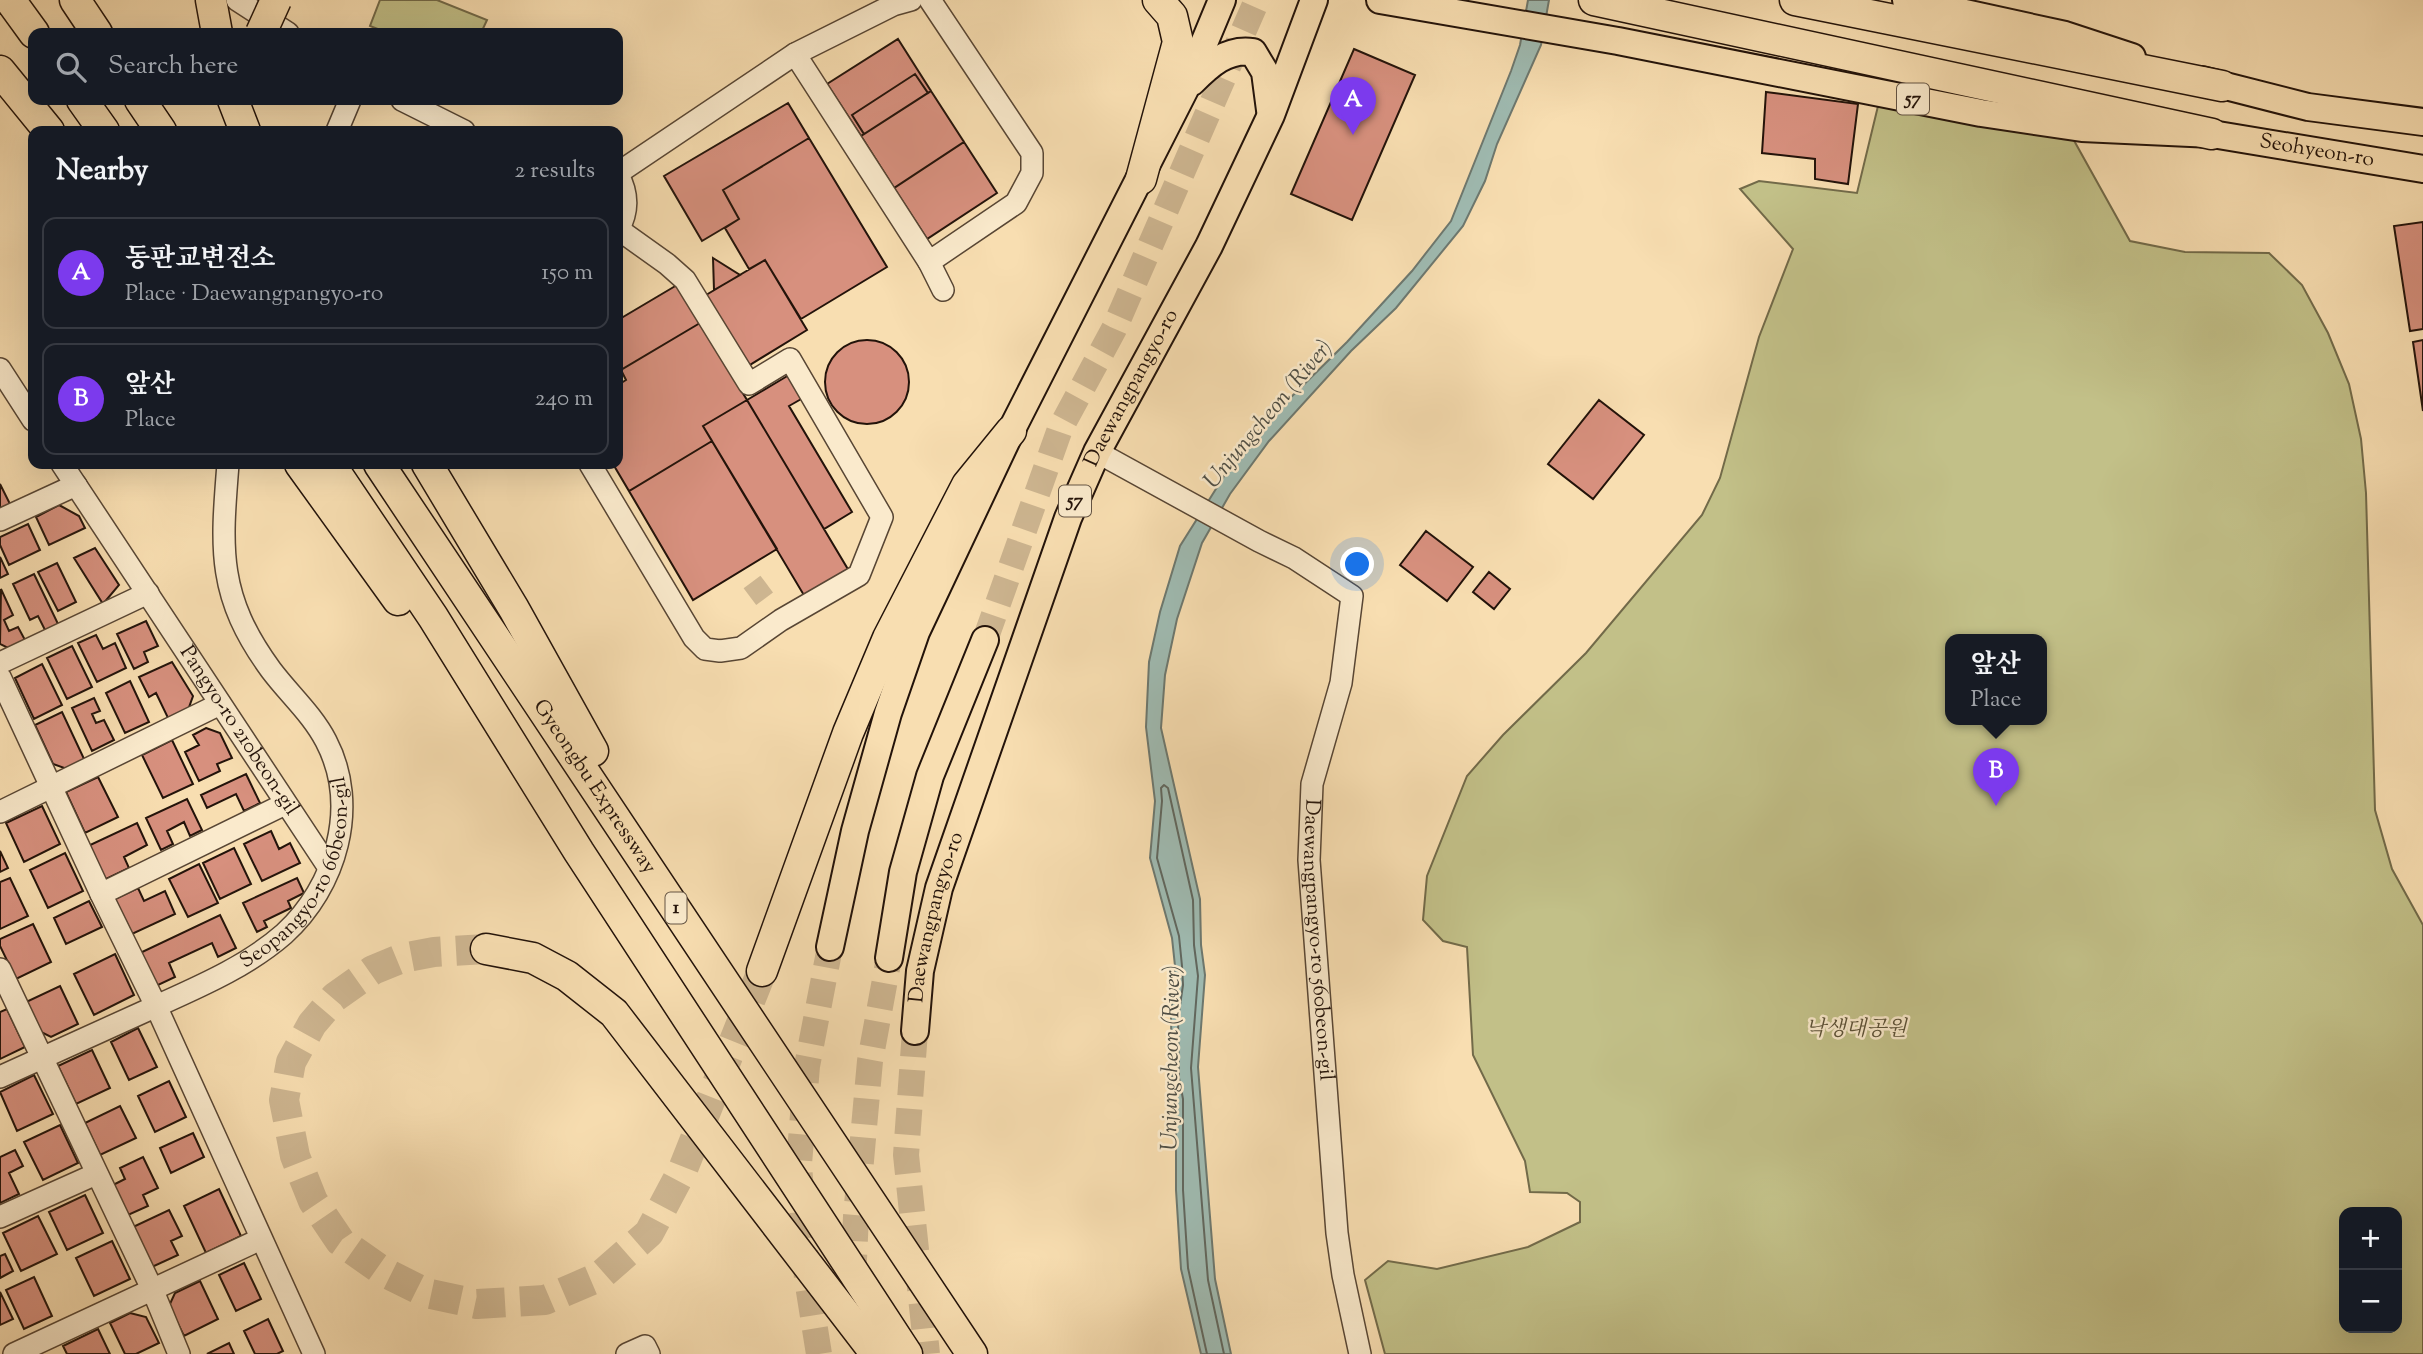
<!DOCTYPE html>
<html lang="en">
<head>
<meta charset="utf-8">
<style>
  body { margin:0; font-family:"Sorts Mill Goudy","Noto Serif KR",serif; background:#20242c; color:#f1f3f6 }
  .controls { position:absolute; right:21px; bottom:21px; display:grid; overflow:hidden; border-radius:14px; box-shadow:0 7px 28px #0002 }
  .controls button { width:63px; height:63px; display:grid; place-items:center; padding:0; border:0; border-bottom:2px solid #363941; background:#171b24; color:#f1f3f6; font:35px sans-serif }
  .you { position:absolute; left:1358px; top:565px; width:24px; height:24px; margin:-18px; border:5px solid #fff; border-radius:50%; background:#1a73e8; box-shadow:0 0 0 10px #1a73e833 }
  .badge { display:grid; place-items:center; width:46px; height:46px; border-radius:50%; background:#7c3aed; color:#fff; font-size:23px; font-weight:700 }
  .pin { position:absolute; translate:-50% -58px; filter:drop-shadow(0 2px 4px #0008) }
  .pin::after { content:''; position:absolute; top:37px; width:24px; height:21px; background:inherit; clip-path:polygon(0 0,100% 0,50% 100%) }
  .popup { position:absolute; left:1945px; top:634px; width:102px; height:91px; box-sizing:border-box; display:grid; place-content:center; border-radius:14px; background:#171b24; filter:drop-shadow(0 2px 5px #0005); font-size:23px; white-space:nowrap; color:#9ea1a6 }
  .popup b { font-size:26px; color:#f1f3f6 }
  .popup::after { content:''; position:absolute; left:50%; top:100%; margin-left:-14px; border:14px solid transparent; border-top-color:#171b24 }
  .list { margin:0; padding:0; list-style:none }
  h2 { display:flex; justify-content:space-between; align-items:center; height:91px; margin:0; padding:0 28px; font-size:30px }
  h2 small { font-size:23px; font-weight:400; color:#9ea1a6 }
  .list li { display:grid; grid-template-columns:46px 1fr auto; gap:21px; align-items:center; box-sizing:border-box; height:112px; margin:0 14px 14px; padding:0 14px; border:2px solid #363941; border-radius:14px }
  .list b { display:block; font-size:26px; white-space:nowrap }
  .list p { margin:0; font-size:23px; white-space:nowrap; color:#9ea1a6 }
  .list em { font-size:23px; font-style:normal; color:#9ea1a6 }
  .icon { flex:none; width:38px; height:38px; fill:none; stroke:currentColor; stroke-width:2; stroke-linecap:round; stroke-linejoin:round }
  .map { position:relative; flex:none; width:2423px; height:1354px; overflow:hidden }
  .search { position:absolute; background:#171b24; box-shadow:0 7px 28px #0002; left:28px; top:28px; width:595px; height:77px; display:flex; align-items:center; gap:18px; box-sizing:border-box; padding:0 24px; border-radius:14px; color:#9ea1a6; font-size:26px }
  .panel { position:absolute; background:#171b24; box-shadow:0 7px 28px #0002; left:28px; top:126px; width:595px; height:343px; border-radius:14px }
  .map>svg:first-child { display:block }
</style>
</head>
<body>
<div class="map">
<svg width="2423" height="1354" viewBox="0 0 2423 1354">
  <rect width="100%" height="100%" fill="#f8deb1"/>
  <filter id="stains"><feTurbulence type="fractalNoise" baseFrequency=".00286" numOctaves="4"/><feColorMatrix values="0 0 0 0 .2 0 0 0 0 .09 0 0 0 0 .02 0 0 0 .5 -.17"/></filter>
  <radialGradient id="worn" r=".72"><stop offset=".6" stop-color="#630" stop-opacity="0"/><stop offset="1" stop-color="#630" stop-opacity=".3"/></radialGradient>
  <path fill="#c2c088" stroke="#726a49" stroke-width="2" fill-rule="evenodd" d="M380 0H437L487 20 481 33H388L370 26Z
    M1879 102 2072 137 2130 241 2185 252 2269 253 2302 285 2328 333 2349 384 2361 439 2366 493 2375 810 2392 869 2423 925V1354H1385L1365 1280 1388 1261 1437 1269 1528 1247 1580 1222V1202L1567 1193 1530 1192 1525 1161 1473 1055 1467 947 1443 941 1423 920 1427 876 1467 776 1503 735 1586 653 1702 515 1720 478 1759 337 1793 249 1740 189 1759 181 1857 193ZM1951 640H2042V720H1951ZM2344 1212H2397V1328H2344Z"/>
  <path fill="#9fbbb2" stroke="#6d786f" stroke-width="2" d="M1528 0H1549L1541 45 1497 144 1485 181 1463 226 1396 308 1351 351 1269 441 1230 494 1202 543 1177 619 1165 675 1161 728 1200 899 1201 945 1205 975 1198 1067 1215 1279 1231 1354H1201L1181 1269 1176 1190V1099L1172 1079 1171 1018 1175 966 1172 938 1150 858 1155 801 1146 727 1149 662 1160 612 1180 546 1226 473 1256 434 1278 410 1347 342 1412 271 1451 221 1511 71 1520 45Z"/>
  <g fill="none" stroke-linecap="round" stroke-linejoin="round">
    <path stroke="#61675e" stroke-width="2" d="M1207 1354 1188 1268 1183 1190V1099L1179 1078 1178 1019 1183 985 1182 966 1179 936 1157 858 1162 801 1161 788 1164 785 1168 788 1193 900 1194 945 1198 976 1191 1068 1208 1280 1224 1354"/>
  </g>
  <path fill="#d7907e" stroke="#23130a" stroke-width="2" d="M898 39 931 91 928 93 915 74 852 115 864 134 861 136 827 84Z
    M1354 49 1415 75 1352 220 1291 194Z
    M915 74 928 93 864 134 852 115Z
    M931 91 964 142 894 188 861 136Z
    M1766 92 1858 104 1848 184 1815 179V159L1762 153Z
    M788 103 809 138 723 190 739 219 702 241 664 176Z
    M809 138 887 267 801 319 765 260 749 269 725 228 739 219 723 190Z
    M964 142 997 193 927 239 894 188Z
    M2423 222V329L2410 331 2394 226Z
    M713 258 740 275 714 290Z
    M765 260 807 330 748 366 706 295Z
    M677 285 700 323 621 370 618 365V320Z
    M700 323 747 400 703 426 712 441 629 491 613 464H618V385L626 380 621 370Z
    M825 382a42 42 0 1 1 84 0a42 42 0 1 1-84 0Z
    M2423 340V411L2413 342Z
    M789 375 803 398 789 406 852 512 824 529 747 400Z
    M747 400 849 571 805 597 703 426Z
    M1599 400 1644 435 1593 499 1548 464Z
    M712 441 777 549 693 600 629 491Z
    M0 484 10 504 0 509Z
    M59 505 79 516 85 528 49 545 36 517Z
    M28 524 40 550 9 565 0 545V537Z
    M1426 531 1473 567 1447 601 1400 565Z
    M95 548 119 585 103 604 74 558Z
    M0 557 8 574 0 578Z
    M57 563 76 602 58 611 38 572Z
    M1489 572 1510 589 1494 609 1473 592Z
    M34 574 59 626 46 632 38 616 30 620 13 584Z
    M1 589 13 615 4 620 9 631 18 627 25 640 8 648 0 644Z
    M146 621 158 646 144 652 148 662 134 669 117 634Z
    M96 635 103 649 115 643 126 668 97 682 78 643Z
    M72 646 92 687 67 699 47 658Z
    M172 662 193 696 188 710 169 720 156 693 149 697 139 677Z
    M42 664 62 705 34 719 15 678Z
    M130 681 149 722 125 733 106 693Z
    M94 698 100 711 92 714 96 723 104 720 114 740 92 751 72 708Z
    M62 712 85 761 67 769 53 764 35 725Z
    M206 728 220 733 232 758 217 764 220 771 199 781 185 752 199 745 193 735Z
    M172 740 193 784 163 798 142 755Z
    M246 774 260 803 244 811 236 794 207 808 201 795Z
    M98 777 118 817 85 833 66 792Z
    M187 799 202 830 190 836 184 822 167 831 173 844 161 850 146 818Z
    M42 806 60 844 24 862 6 823Z
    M137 823 147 845 124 857 129 868 104 880 88 846Z
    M271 831 279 849 290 843 300 863 262 881 244 844Z
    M234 848 251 884 220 899 203 863Z
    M0 851 8 868 0 872Z
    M65 853 83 891 48 908 30 870Z
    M199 864 218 903 188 917 169 879Z
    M10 878 28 916 0 929V882Z
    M297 878 304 893 288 901 291 908 264 921 267 927 257 932 243 903Z
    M138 888 144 901 165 891 175 914 132 934 115 899Z
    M89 901 102 927 66 944 54 918Z
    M220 915 236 948 218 957 212 943 169 963 175 977 156 986 140 953Z
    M33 924 51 962 16 979 0 946V939Z
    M115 954 134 995 94 1015 74 974Z
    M60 986 78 1024 51 1037 37 1030 24 1003Z
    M7 1009 25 1047 0 1059V1012Z
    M138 1028 157 1067 129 1080 111 1042Z
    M92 1050 110 1088 76 1104 58 1066Z
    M34 1075 53 1114 17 1131 0 1092Z
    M169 1081 186 1117 155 1132 138 1096Z
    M120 1106 136 1138 100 1155 85 1123Z
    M60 1125 78 1163 43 1180 24 1142Z
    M193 1133 204 1157 171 1173 160 1148Z
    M15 1150 23 1166 9 1173 19 1194 0 1203V1157Z
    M143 1157 158 1188 143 1195 148 1206 128 1215 113 1185 125 1179 120 1168Z
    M219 1189 241 1236 206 1253 184 1206Z
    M85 1195 103 1233 67 1250 49 1212Z
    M169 1210 182 1236 171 1241 178 1255 152 1267 133 1227Z
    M38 1216 57 1254 21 1271 3 1233Z
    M112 1241 130 1279 94 1296 76 1258Z
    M5 1254 13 1271 0 1278V1256Z
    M244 1263 261 1299 236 1311 219 1275Z
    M34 1277 52 1316 24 1329 6 1290Z
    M200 1281 218 1319 184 1336 169 1306 175 1293Z
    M0 1292 13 1319 0 1325Z
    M130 1313 146 1317 159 1343 136 1354H125L110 1323Z
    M268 1319 283 1351 277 1354H255L244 1331Z
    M98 1329 110 1354H67L63 1346Z
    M229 1343 234 1354H207Z"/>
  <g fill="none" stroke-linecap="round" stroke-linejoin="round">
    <path stroke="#cdb590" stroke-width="21" stroke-dasharray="21 10" stroke-linecap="butt" d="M752 582 770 606"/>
    <path stroke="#cdb590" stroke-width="26" stroke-dasharray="26 13" stroke-linecap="butt" d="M985 640 1060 429 1114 329 1257 0
      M915 1031 906 1155 927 1354
      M853 1280 856 1216 870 1061 889 958
      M819 1354 807 1279 799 1164 807 1066 830 947"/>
    <path stroke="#cdb590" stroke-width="30" stroke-dasharray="30 15" stroke-linecap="butt" d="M486 949 434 952 402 958 373 970 335 997 312 1024 291 1062 284 1100 295 1156 313 1201 340 1241 384 1272 426 1293 477 1304 545 1300 599 1277 649 1233 683 1169 762 971"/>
    <defs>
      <g id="minor">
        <path d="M237 0 288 33"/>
        <path d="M795 54 929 262 1016 203 1032 173V153L930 0"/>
        <path d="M402 100 464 131"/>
        <path d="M337 131 350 100"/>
        <path d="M618 173 795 54 893 5 911 0"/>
        <path d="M618 175C628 193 628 212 618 230"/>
        <path d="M929 262 943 290"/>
        <path d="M0 369 33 420"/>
        <path id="s1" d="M1097 452 1259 541 1294 558 1352 596 1341 683 1312 784 1309 860 1337 1233 1343 1275 1360 1354"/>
        <path id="s2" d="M62 464 329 868"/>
        <path d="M590 464 694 638 705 649 720 651 741 648 781 620 859 575 882 517 790 359 749 384 685 280 667 264 618 229"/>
        <path d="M0 520 76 485"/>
        <path d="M0 663 148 593"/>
        <path d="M0 677 101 894 156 1006 314 1354"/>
        <path d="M0 812 220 704"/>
        <path d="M101 894 285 804"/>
        <path d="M0 969 153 1291 179 1354"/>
        <path id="s3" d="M0 1077C50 1054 100 1032 150 1009 196 988 245 968 284 934 336 887 360 806 326 741 312 714 289 694 271 670 217 596 221 550 228 464"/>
        <path d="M0 1217 96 1174"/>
        <path d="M14 1354 261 1239"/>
        <path d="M627 1354 645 1346 649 1354"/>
      </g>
      <g id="major">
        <path id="s4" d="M1380 0 1618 41 1981 113 2082 128 2212 134 2423 169"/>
        <path d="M1906 0 2065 35 2132 57"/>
        <path d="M2202 80 2308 107 2423 122"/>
        <path d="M1192 82C1209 65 1227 48 1253 52L1265 72 1270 110"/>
        <path d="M830 947 855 831 888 713 916 632 1011 431 1185 89 1222 0"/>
        <path d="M889 958 903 872 930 776 985 640"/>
        <path id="s5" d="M915 1031 920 971 939 888 1068 518 1097 452 1209 246 1271 115 1314 0"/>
      </g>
      <g id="highway">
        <path d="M10 0 34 33"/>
        <path d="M75 0 97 33"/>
        <path d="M211 0 217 33"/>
        <path d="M1594 0 2212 134"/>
        <path d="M1795 0 2222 86"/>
        <path d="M0 71 49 131"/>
        <path d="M82 100 104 131"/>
        <path d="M140 100 161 131"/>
        <path d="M233 100 245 131"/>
        <path d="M1141 179 1178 42 1172 16 1158 0"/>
        <path d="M300 464 398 600"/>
        <path d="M330 464 433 617 579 852 907 1354"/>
        <path id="s6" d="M379 464 972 1354"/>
        <path d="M427 464 514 609 593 751"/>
        <path d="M486 949 533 958 567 976 614 1013 876 1354"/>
        <path d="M762 971 848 733 888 638 967 485 1011 431"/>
      </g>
    </defs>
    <use href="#minor" stroke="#584634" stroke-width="24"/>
    <use href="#major" stroke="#23130a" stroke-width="30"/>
    <use href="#highway" stroke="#23130a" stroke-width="33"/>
    <use href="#minor" stroke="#faeacc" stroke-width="21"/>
    <use href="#major" stroke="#f8deb1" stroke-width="26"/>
    <use href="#highway" stroke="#f8deb1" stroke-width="30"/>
    <defs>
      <path id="highway-bridge" d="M261 33 276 0"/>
    </defs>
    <use href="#highway-bridge" stroke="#23130a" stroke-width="33" stroke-linecap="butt"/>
    <use href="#highway-bridge" stroke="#f8deb1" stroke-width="30"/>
  </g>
  <g text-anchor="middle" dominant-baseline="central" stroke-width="5" stroke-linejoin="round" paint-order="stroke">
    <g fill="#faeacc" stroke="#645444" stroke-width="2">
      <rect x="1897" y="83.5" width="32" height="31" rx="5"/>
      <rect x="1059" y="485.5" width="32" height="31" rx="5"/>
      <rect x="665.5" y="892.5" width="21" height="31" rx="5"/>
    </g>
    <g font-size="19" font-weight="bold" fill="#23130a">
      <text x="1913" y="99">57</text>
      <text x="1075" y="501">57</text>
      <text x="676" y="908">1</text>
    </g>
    <g font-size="21" fill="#23130a" stroke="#faeacc">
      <text stroke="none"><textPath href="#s4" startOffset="950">Seohyeon-ro</textPath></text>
      <text stroke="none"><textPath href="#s5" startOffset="682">Daewangpangyo-ro</textPath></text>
      <text stroke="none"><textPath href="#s2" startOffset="320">Pangyo-ro 210beon-gil</textPath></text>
      <text stroke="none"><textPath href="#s6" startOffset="388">Gyeongbu Expressway</textPath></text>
      <text stroke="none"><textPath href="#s3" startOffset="380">Seopangyo-ro 66beon-gil</textPath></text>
      <text stroke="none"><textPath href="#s5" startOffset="116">Daewangpangyo-ro</textPath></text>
      <text stroke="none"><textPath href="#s1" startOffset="642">Daewangpangyo-ro 560beon-gil</textPath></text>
    </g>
    <g font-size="21" font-style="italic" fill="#5b5036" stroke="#faeacc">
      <text x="1856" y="1030">낙생대공원</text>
    </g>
    <g font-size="23" font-style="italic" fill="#4e4e45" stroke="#faeacc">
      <text transform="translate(1269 415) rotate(-50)">Unjungcheon (River)</text>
      <text transform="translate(1172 1058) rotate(-89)">Unjungcheon (River)</text>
    </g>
  </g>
  <rect width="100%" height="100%" filter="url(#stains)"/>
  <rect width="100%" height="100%" fill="url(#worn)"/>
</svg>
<div class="controls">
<button>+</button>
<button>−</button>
</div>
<div class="you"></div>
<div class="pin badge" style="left:1353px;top:135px">A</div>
<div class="pin badge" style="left:1996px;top:806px">B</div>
<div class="popup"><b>앞산</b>Place</div>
<div class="search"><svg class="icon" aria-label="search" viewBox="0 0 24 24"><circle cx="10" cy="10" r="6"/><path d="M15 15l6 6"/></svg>Search here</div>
<section class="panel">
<h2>Nearby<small>2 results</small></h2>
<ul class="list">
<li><span class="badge">A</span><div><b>동판교변전소</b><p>Place · Daewangpangyo-ro</p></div><em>150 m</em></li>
<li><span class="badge">B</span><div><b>앞산</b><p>Place</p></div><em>240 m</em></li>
</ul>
</section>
</div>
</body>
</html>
